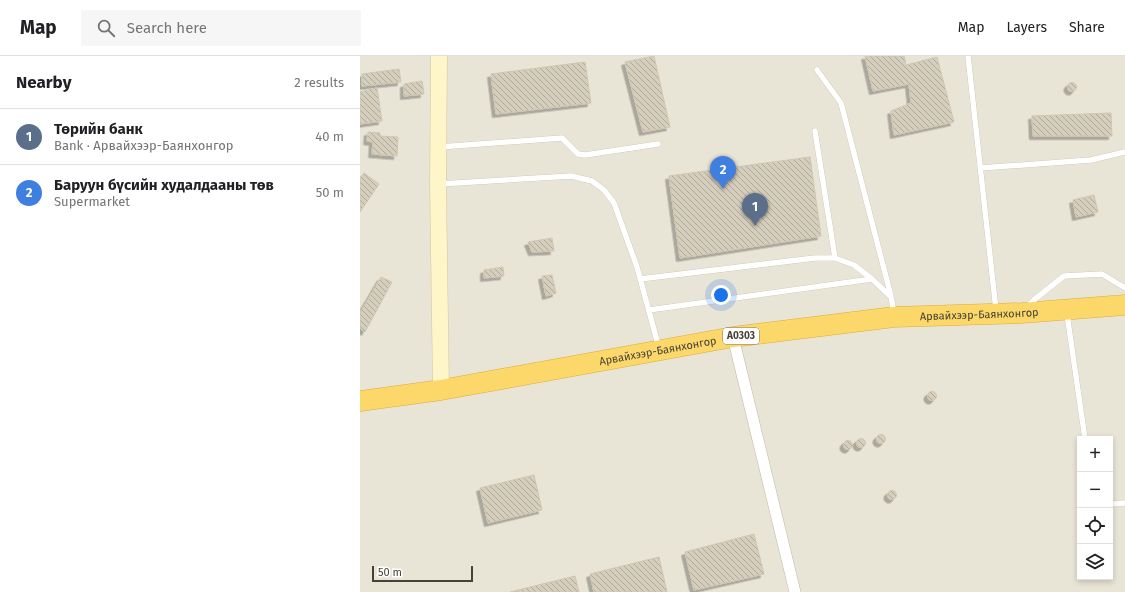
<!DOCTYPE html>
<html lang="en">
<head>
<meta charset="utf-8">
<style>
  body { margin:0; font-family:"Fira Sans",sans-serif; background:#f6f6f6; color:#202124 }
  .controls { position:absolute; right:12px; bottom:12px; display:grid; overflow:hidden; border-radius:0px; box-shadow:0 2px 6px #0003 }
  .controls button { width:36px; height:36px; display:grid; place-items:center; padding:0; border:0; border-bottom:1px solid #e0e0e0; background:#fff; color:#202124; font:20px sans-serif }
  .scale { position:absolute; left:12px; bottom:10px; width:101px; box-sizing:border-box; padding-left:4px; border:2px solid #474237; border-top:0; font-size:11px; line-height:14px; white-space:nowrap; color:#474237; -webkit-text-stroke:3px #fff; paint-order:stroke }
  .you { position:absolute; left:361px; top:239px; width:14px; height:14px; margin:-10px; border:3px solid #fff; border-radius:50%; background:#1a73e8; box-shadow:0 0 0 6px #1a73e833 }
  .badge { display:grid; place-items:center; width:26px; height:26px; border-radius:50%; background:#ea580c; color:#fff; font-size:13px; font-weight:700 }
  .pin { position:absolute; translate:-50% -33px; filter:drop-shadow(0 1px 2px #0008) }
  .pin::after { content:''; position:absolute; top:21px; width:14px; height:12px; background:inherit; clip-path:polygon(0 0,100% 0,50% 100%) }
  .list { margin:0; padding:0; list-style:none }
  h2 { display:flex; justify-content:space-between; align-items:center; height:52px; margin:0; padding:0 16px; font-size:17px }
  h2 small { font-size:13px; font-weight:400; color:#757577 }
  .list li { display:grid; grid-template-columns:26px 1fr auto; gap:12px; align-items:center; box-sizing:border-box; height:56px; padding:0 16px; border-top:1px solid #e0e0e0 }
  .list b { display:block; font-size:15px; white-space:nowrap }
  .list p { margin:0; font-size:13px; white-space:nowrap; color:#757577 }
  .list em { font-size:13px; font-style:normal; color:#757577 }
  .icon { flex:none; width:22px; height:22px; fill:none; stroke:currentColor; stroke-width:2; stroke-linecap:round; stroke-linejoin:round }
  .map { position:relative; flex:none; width:765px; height:536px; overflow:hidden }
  header { display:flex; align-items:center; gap:24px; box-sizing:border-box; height:56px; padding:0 20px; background:#fff; border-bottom:1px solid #e0e0e0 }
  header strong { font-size:19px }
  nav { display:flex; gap:22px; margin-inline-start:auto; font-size:14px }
  .search { width:280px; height:36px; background:#f6f6f6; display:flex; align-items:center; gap:10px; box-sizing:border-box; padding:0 14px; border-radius:0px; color:#757577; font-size:15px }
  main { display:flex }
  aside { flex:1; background:#fff }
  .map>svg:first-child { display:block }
</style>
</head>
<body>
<header>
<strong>Map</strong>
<div class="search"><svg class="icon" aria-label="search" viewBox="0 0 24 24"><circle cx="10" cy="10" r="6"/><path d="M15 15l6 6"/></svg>Search here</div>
<nav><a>Map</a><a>Layers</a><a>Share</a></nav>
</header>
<main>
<aside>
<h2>Nearby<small>2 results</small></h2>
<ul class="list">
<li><span class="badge" style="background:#5c6f8a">1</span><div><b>Төрийн банк</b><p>Bank · Арвайхээр-Баянхонгор</p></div><em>40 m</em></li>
<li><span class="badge" style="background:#3f7fe0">2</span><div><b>Баруун бүсийн худалдааны төв</b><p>Supermarket</p></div><em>50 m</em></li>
</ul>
</aside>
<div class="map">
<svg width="765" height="536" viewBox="0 0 765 536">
  <defs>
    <pattern id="building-back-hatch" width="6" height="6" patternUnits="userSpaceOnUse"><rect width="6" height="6" fill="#d5cebd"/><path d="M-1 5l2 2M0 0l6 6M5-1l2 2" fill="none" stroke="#afa99a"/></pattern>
    <filter id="shadow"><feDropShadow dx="-3.5" dy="3.5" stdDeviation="0" flood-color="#0004"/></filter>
  </defs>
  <rect width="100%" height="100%" fill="#f4f1e8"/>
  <path fill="#e8e4d6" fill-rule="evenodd" d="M0 0H765V536H0ZM720 383H750V521H720Z"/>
  <path fill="url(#building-back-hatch)" stroke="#d0c6b1" filter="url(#shadow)" d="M294 0 310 71 283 76 265 6Z
    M505 0H544L546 9 577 1 594 66 534 79 531 55 551 47 549 28 513 35Z
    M225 6 231 47 136 58 131 18Z
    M39 13 41 26 2 30V18Z
    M62 25 64 38 44 40V28Z
    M707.5 31a4.5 4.5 0 1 1 9 0a4.5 4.5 0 1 1-9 0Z
    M17 32 22 65 0 68V36Z
    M751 57 752 80H673L672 60Z
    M8 76 20 77V80L38 81 37 100 12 98 13 86 7 85Z
    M450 101 461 180 320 202 309 120Z
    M4 117 19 128 0 156V122Z
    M734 139 738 156 716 161 713 144Z
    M192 182 194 195 172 196 168 186Z
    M143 211 144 220 124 222V214Z
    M192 219 196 237 186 240 182 220Z
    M21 221 32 226 5 276 0 272V257Z
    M567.5 340a4.5 4.5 0 1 1 9 0a4.5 4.5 0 1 1-9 0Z
    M516.5 383a4.5 4.5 0 1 1 9 0a4.5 4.5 0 1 1-9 0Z
    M496.5 387a4.5 4.5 0 1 1 9 0a4.5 4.5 0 1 1-9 0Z
    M483.5 389a4.5 4.5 0 1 1 9 0a4.5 4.5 0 1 1-9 0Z
    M174 419 182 454 128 467 120 432Z
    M527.5 439a4.5 4.5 0 1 1 9 0a4.5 4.5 0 1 1-9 0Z
    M394 478 404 518 334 534 325 496Z
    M299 501 307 536H234L230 518Z
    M215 520 219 536H150Z"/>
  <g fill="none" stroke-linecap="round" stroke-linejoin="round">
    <defs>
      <path id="lane" d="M608 0 636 254
        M457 14 481 47 531 240
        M455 75 475 202
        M79 91 202 82 218 98 225 99 298 88
        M620 112 731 104 765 96
        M79 128 211 120 232 125 244 134 254 147 277 211 299 292
        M280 223 455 202H475L494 209 512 223 531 241 534 257
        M667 251 675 243 704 220 742 218 765 232
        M289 254 512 223
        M707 258 725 383
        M750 448 765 447"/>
      <path id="street" d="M373 281 435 536"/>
      <path id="secondary" d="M79 0 78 128 81 334"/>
      <g id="highway">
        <path id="s1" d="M0 345 81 334 373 281 534 261 662 257 765 249"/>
      </g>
    </defs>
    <use href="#lane" stroke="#bfbaaa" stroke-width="6"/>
    <use href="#street" stroke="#bfbaaa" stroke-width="12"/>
    <use href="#secondary" stroke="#d3c898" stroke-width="17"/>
    <use href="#highway" stroke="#dcae3a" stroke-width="21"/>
    <use href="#lane" stroke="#fff" stroke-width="5.5"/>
    <use href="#street" stroke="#fff" stroke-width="11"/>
    <use href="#secondary" stroke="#fef5c8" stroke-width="16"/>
    <use href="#highway" stroke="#fcd86a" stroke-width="20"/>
  </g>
  <g text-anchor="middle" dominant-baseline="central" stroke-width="3" stroke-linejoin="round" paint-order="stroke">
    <rect fill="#fff" stroke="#7e7b73" stroke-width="1" x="363" y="272" width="36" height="16" rx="3"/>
    <g font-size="10" font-weight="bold" fill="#474237">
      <text x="381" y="280">A0303</text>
    </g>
    <g font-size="11" fill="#474237" stroke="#fff">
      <text stroke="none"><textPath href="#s1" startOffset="626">Арвайхээр-Баянхонгор</textPath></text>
      <text stroke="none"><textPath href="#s1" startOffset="302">Арвайхээр-Баянхонгор</textPath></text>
    </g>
  </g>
</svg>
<div class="controls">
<button>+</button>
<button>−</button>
<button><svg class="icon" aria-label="locate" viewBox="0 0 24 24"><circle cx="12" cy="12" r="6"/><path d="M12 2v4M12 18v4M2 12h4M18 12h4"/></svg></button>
<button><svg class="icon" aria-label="layers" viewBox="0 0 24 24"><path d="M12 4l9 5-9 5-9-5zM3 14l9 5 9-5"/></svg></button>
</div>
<div class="scale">50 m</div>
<div class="you"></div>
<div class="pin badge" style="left:395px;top:170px;background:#5c6f8a">1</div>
<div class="pin badge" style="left:363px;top:133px;background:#3f7fe0">2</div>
</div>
</main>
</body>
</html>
